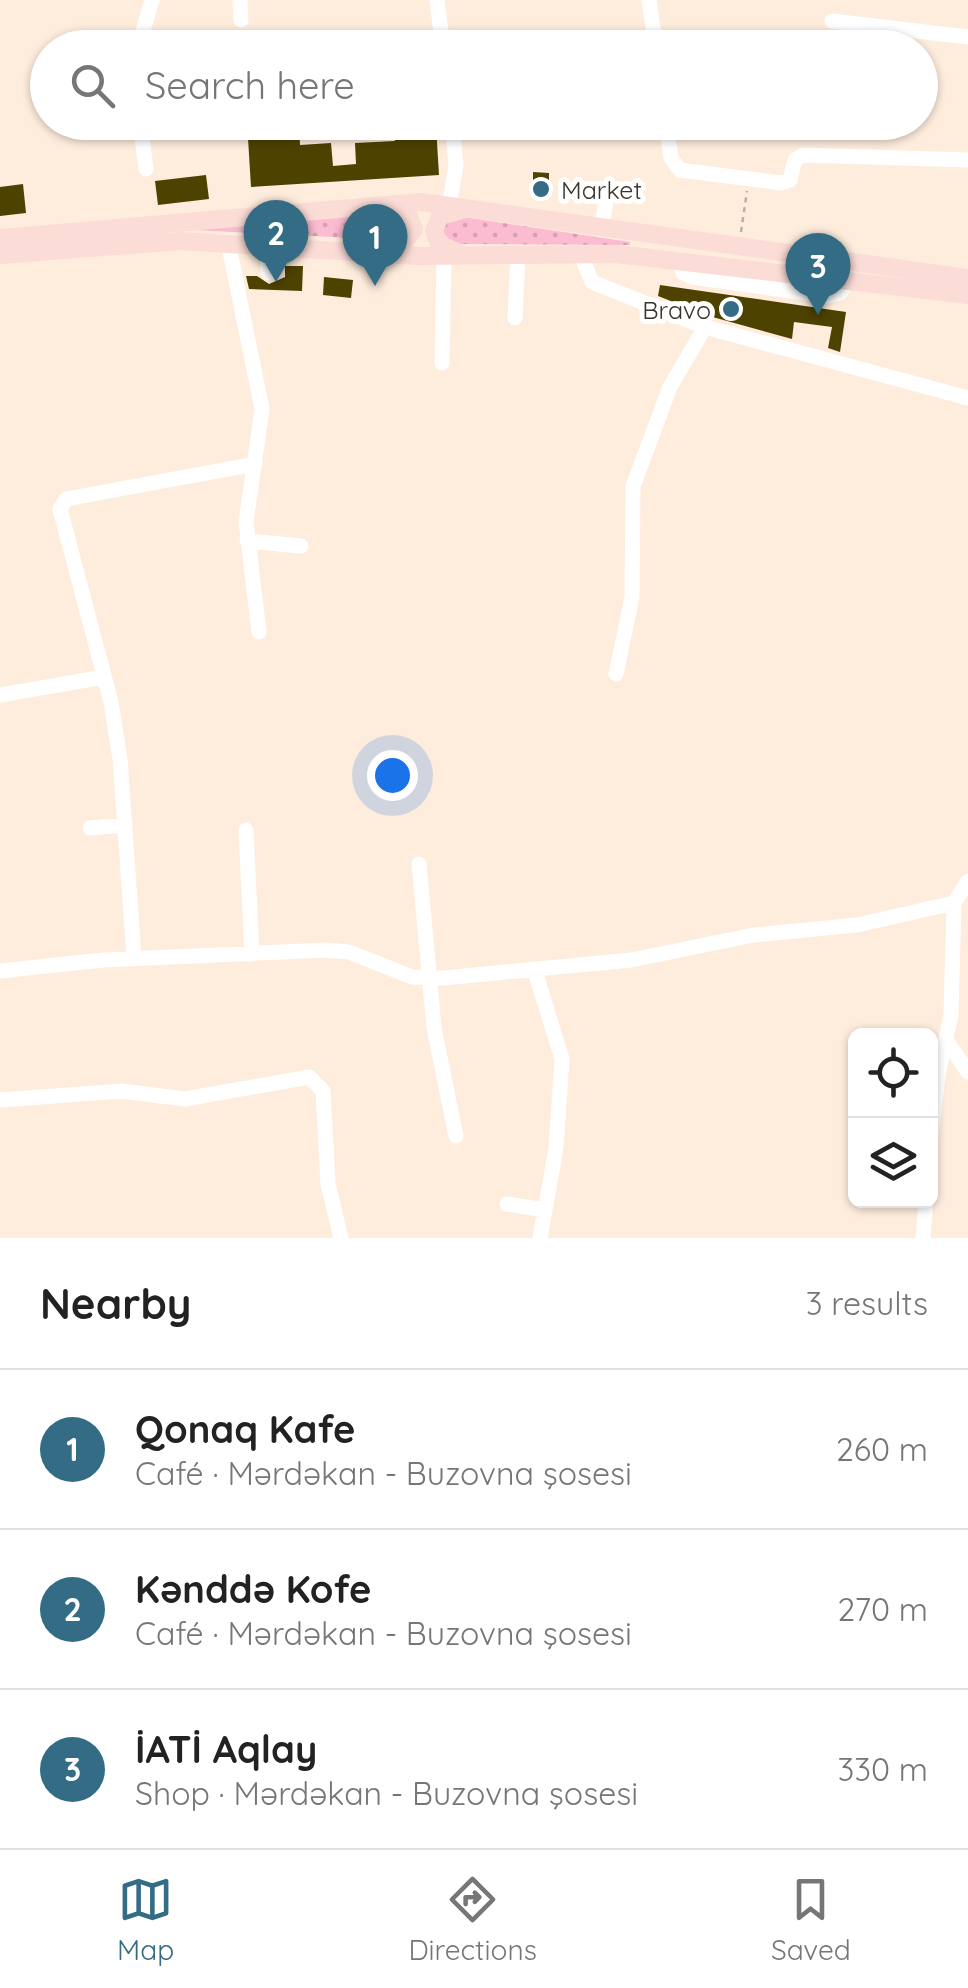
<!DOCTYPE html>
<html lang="en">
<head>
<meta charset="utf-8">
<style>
  body { margin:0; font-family:Quicksand,sans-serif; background:#f6f6f6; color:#222 }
  .controls { position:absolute; right:30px; bottom:30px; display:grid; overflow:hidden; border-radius:15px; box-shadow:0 2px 8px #0004 }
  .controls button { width:90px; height:90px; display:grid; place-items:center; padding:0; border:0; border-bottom:2px solid #e0e0e0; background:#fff; color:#222; font:50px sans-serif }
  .you { position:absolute; left:392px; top:775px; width:35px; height:35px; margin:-25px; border:8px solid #fff; border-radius:50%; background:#1a73e8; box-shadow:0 0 0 15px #1a73e833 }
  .badge { display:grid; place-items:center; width:65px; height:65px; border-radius:50%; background:#346b85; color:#fff; font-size:32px; font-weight:700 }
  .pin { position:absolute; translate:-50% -82px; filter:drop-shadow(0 2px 5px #0008) }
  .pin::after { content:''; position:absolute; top:52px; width:35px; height:30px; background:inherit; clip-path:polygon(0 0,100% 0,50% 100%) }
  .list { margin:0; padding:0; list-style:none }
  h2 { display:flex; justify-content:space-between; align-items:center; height:130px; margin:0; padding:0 40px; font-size:42px }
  h2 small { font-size:32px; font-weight:400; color:#767676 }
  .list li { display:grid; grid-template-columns:65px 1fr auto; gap:30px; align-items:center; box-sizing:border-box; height:160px; padding:0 40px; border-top:2px solid #e0e0e0 }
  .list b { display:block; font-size:38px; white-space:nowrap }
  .list p { margin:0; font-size:32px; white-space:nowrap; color:#767676 }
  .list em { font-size:32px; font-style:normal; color:#767676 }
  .icon { flex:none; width:55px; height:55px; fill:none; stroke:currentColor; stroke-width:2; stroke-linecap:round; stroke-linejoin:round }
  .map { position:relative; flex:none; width:968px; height:1238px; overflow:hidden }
  .search { position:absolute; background:#fff; box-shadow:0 2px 8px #0004; left:30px; right:30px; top:30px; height:110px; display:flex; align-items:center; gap:25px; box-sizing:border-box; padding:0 35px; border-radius:55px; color:#767676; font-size:38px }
  .sheet { height:610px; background:#fff }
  nav { display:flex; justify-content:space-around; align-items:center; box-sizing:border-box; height:140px; border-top:2px solid #e0e0e0; background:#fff; font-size:28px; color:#767676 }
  nav a { display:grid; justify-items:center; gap:5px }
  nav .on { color:#346b85 }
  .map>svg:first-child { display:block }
</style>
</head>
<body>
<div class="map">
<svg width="968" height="1238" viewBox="0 0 968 1238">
  <defs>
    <pattern id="grass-dots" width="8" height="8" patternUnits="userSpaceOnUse" patternTransform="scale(2.5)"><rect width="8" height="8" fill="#fbbbd0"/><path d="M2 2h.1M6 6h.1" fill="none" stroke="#d8a1b3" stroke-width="1.8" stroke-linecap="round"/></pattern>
  </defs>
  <rect width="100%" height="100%" fill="#feeddd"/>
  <path fill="url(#grass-dots)" d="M379 214 394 220 396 228 389 240 194 230Z
    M456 216 630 242V245L454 244 442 232 443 225Z"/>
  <path fill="#4e4200" d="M247 122H299L300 145 331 143 333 166 356 164 355 143 395 141 394 129 436 126 439 175 251 187Z
    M533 172 549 173V197H533Z
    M206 175 209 199 158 205 155 181Z
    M23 184 26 213 0 216V187Z
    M285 266H303L302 291 249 289 246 276H257L269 284 285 277Z
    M324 277 353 280 351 298 323 295Z
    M660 285 846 312 840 352 828 348 832 327 794 322 792 339 709 316 658 296Z"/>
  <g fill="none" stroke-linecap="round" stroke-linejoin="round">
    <path stroke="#bcaea0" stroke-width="2.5" stroke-dasharray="5 5" stroke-linecap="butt" d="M325 123 337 122
      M741 232 747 191"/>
    <path stroke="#fff" stroke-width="15" d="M240 0 241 20
      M437 0 443 48
      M649 0 656 48
      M832 21 968 37
      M138 48 152 0
      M140 122 146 169
      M666 122 671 158 680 170 781 183 790 180 795 160 803 155 968 160
      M448 211 456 166 452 122
      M601 229 607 196
      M228 242 262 409 246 522 259 632
      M267 244 268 273
      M580 253 592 282 705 327 968 398
      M680 260 683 273 692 277 827 296 840 293 849 280
      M515 318 518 255
      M442 363 444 256
      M247 541 301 546
      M616 674 632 597 633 486 670 387 705 327
      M0 695 104 677
      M90 828 125 825
      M246 830 252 954
      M419 864 434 1028 456 1136
      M134 957 120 759 111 702 60 509 66 499 255 464
      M0 971 103 960 326 950 349 952 412 977 444 978 631 960 754 935 857 925 954 903
      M535 971 562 1059 556 1148 540 1238
      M946 1040 968 1072
      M0 1100 122 1091 185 1099 309 1077 323 1091 328 1184 341 1238
      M930 1144 938 1075 951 1015 954 903 968 881
      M507 1204 545 1210
      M923 1238 926 1200"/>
    <path stroke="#fcdcd6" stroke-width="18" d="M0 238 421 202 968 278
      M383 247 401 245 414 229 407 212 388 206
      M457 252 439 244 434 231 440 216 462 210
      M0 255 181 241 416 256 616 254 968 295"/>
  </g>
  <g fill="#346b85" stroke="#fff" stroke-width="4">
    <circle cx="541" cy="189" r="10"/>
    <circle cx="731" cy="309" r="10"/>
  </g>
  <g text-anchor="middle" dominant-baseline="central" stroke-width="10" stroke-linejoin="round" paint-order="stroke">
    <g font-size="25" fill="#3b332b" stroke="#fff" text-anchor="start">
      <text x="561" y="189">Market</text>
      <text x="711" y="309" text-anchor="end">Bravo</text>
    </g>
  </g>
</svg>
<div class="controls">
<button><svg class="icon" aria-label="locate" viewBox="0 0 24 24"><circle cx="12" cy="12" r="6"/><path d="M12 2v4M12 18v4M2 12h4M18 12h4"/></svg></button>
<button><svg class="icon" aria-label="layers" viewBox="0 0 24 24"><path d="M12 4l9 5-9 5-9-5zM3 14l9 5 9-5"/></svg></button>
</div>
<div class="you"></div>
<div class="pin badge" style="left:375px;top:286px">1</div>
<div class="pin badge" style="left:276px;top:282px">2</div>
<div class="pin badge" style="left:818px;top:315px">3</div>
<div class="search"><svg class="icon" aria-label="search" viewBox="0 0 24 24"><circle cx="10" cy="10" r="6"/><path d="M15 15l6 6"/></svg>Search here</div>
</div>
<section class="sheet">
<h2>Nearby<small>3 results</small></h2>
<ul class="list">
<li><span class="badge">1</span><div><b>Qonaq Kafe</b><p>Café · Mərdəkan - Buzovna şosesi</p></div><em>260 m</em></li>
<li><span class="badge">2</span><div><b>Kənddə Kofe</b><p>Café · Mərdəkan - Buzovna şosesi</p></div><em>270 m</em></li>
<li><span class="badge">3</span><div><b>İATİ Aqlay</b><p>Shop · Mərdəkan - Buzovna şosesi</p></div><em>330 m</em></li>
</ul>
</section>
<nav>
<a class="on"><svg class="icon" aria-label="map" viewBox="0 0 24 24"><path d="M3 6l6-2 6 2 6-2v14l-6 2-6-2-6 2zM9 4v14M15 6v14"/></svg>Map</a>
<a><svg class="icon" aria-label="directions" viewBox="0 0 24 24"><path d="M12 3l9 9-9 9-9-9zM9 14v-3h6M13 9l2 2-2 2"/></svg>Directions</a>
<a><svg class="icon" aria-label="saved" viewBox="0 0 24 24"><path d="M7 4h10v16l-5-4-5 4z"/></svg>Saved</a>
</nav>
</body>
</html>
